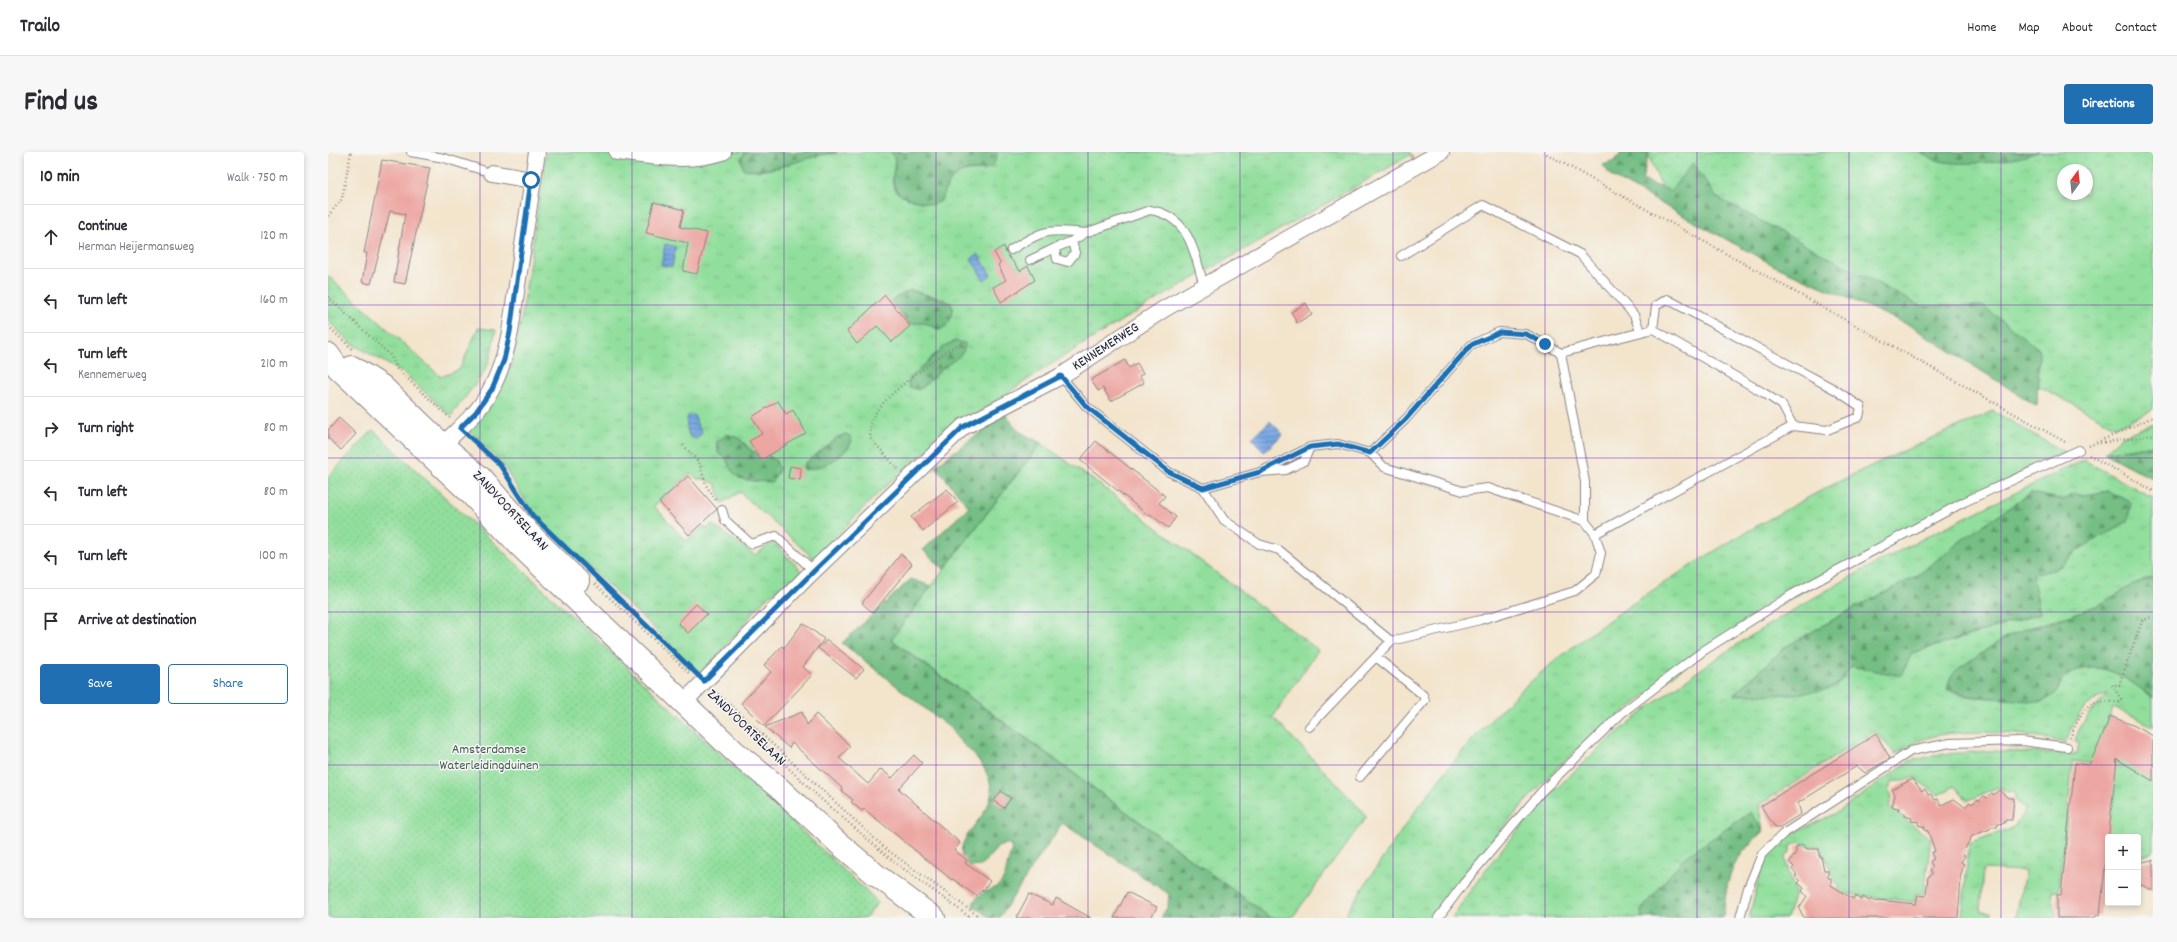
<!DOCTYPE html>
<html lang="en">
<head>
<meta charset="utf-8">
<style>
  body { margin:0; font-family:Dekko,sans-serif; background:#f7f7f7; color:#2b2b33 }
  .controls { position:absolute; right:12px; bottom:12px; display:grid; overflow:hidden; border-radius:4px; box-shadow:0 2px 6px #0003 }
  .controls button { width:36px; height:36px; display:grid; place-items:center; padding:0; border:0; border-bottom:1px solid #e1e1e2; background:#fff; color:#2b2b33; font:20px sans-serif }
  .compass { position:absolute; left:1729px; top:12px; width:36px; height:36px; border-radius:50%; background:#fff; box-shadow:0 2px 6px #0003; rotate:15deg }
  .stop { position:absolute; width:12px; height:12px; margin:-9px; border:3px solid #1f6fb2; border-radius:50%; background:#fff }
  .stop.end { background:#1f6fb2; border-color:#fff; box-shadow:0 1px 4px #0008 }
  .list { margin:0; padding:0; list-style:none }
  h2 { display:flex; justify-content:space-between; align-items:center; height:52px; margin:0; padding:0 16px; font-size:17px }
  h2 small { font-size:13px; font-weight:400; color:#7c7c81 }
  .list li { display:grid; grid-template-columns:26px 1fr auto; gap:12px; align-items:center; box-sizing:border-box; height:64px; padding:0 16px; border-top:1px solid #e1e1e2 }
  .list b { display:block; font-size:15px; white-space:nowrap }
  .list p { margin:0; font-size:13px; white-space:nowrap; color:#7c7c81 }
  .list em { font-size:13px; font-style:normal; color:#7c7c81 }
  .actions { display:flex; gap:8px; padding:12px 16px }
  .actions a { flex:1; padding:9px 0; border:1px solid #1f6fb2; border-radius:4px; text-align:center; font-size:14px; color:#1f6fb2 }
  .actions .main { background:#1f6fb2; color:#fff }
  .icon { flex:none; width:22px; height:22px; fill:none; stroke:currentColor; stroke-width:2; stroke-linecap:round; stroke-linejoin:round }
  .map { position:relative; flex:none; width:1825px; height:766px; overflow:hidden; border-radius:4px }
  header { display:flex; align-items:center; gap:24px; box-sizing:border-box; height:56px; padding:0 20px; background:#fff; border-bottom:1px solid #e1e1e2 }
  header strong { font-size:19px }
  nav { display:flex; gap:22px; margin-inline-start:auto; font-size:14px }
  .intro { display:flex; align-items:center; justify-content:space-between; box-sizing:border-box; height:96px; padding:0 24px }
  h1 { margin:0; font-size:28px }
  .button { padding:10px 18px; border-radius:4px; background:#1f6fb2; color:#fff; font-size:14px; font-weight:700 }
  main { display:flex; gap:24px; padding:0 24px }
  aside { flex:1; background:#fff; border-radius:4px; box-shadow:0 2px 6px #0003 }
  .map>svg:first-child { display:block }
</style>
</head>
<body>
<header>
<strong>Trailo</strong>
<nav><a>Home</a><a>Map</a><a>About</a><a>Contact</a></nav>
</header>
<div class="intro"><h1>Find us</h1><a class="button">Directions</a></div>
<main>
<aside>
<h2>10 min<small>Walk · 750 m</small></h2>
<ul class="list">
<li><svg class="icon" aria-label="ahead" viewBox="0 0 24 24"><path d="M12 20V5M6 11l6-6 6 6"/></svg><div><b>Continue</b><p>Herman Heijermansweg</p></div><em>120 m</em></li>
<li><svg class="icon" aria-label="left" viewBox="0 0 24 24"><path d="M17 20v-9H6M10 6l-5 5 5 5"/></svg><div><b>Turn left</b></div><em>160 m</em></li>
<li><svg class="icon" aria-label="left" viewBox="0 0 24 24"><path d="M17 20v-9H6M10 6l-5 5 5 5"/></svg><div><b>Turn left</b><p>Kennemerweg</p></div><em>210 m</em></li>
<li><svg class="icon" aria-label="right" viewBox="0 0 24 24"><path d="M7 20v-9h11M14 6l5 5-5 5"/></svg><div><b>Turn right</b></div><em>80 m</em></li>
<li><svg class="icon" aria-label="left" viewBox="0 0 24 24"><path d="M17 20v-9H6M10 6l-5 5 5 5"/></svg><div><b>Turn left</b></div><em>80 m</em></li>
<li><svg class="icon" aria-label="left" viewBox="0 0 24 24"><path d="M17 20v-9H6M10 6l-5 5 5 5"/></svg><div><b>Turn left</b></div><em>100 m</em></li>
<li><svg class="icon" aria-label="arrive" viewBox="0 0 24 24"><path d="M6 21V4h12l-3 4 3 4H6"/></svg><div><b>Arrive at destination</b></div></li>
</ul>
<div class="actions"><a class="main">Save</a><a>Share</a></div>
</aside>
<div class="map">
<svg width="1825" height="766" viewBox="0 0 1825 766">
  <defs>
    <pattern id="grass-tufts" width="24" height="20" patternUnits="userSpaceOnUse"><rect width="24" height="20" fill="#92df9d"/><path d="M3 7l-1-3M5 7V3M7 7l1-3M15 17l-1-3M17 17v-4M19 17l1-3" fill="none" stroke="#7ebf88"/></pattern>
    <pattern id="forest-firs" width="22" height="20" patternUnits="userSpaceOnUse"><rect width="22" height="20" fill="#75be84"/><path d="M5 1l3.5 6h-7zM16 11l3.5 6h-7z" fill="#609a6d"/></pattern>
    <pattern id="park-dots" width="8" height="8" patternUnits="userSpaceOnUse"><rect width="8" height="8" fill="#92df9d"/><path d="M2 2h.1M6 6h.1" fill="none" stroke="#7ebf88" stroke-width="1.8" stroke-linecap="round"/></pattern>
    <pattern id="water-rules" width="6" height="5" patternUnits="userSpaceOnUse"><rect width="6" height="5" fill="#76a6e1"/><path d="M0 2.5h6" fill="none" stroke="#6087b8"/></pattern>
  </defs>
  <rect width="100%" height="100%" fill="#f6f6f2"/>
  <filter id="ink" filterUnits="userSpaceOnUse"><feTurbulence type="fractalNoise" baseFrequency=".025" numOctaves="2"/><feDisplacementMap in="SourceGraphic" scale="8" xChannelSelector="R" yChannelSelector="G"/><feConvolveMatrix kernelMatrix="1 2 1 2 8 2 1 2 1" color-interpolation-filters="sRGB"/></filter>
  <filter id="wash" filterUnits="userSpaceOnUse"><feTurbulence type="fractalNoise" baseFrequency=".012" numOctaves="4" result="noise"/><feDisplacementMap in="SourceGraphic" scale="16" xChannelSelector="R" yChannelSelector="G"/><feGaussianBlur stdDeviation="0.9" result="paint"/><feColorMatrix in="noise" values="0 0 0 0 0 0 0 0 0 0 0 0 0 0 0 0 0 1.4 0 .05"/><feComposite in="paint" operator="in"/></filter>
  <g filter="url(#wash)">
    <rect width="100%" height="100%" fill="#f3e4cc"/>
    <path fill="url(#grass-tufts)" stroke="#5a806c" fill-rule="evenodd" d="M218 0H259L286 4 417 0 413 7 429 19C451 17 470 7 491 3 515 0 538 0 562 0 576 11 552 32 575 44 585 49 602 48 613 49 619 25 631 16 656 19L668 8V0H1082L1086 9 1082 3C914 102 738 189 585 310 549 339 518 375 486 407L412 340 394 351 388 332 376 327H369L363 321 326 354 358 389 375 374 380 377 383 372 427 403 446 390 474 420 436 448 374 522 206 363 175 313 141 278 175 232 181 220 186 201 194 164ZM582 138 616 147 609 175 596 171H581ZM627 189 619 213 602 229 605 204ZM411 286 423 299 441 304 401 315 399 306 389 295V289Z
      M1319 0H1825V257L1788 275 1540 144 1339 48ZM1735 18H1759V42H1735Z
      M0 124 113 225 132 217 150 176 168 178 161 210 154 223 123 264 77 222 23 191 0 169Z
      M1665 259 1738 301 1590 373 1393 487 1268 581 1231 614 1198 649 1147 709 1109 766H1015C1060 698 1104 629 1161 570 1201 527 1246 493 1294 459 1355 417 1419 378 1485 343 1543 312 1605 286 1665 259Z
      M1825 271V293L1776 301 1795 284Z
      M713 291 786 343 990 498 945 565 1039 664 964 766H943L563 487Z
      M1756 308 1825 346V426L1818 427C1798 439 1778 451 1756 459 1729 469 1701 473 1675 487 1653 499 1636 518 1619 537 1649 553 1697 543 1730 538 1733 528 1739 522 1751 518 1780 510 1803 529 1825 546V575L1809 566 1785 556 1771 595 1825 627V700L1815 703 1810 711V685H1780V741L1767 750 1768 612 1745 609 1731 740 1724 739 1728 766H1682L1688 765 1697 719 1655 717 1652 759 1663 760V766H1634L1641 691 1686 675 1698 657 1688 649 1686 640H1680L1670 635 1639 649 1627 634 1610 643 1585 625 1575 629H1565L1560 638 1564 644 1561 655 1603 687 1596 741H1588L1587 750 1513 741 1492 694H1478L1472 690 1462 694V700L1457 706 1467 741 1459 766H1421L1432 721 1438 704 1456 686 1512 659 1581 609 1616 602 1661 599 1749 602 1751 590 1747 589C1754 565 1766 559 1780 541 1750 556 1750 563 1737 592 1712 580 1634 577 1606 584 1592 587 1579 595 1567 602L1547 579 1431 653 1435 679 1423 661 1356 706 1313 759 1314 766H1124C1267 542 1523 419 1756 308ZM1779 339 1800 369 1750 398 1734 413 1725 418 1704 422 1711 462 1584 501 1572 523 1524 514 1467 541 1406 542 1459 494 1519 460 1589 424 1639 384 1703 341 1735 348 1746 342 1754 344Z"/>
    <path fill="url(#forest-firs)" stroke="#4c7060" d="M417 0H509C502 2 495 2 488 4 463 11 441 21 415 17L413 7Z
      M562 0H668L669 3 665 14C656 19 653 17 644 18 626 18 617 34 613 49L605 53C596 50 583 49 575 44 553 31 576 11 562 0Z
      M1294 0H1321L1314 28 1342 39 1365 11 1388 45 1592 154H1655L1711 197 1709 254 1581 173 1447 114 1283 24 1275 13 1287 9Z
      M1592 0H1710C1688 9 1635 15 1612 9 1606 8 1598 3 1592 0Z
      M582 138 623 151C627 163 623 171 612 178L596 171 581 172 562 149Z
      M627 189 637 191C638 205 619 211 611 219 603 226 599 233 590 238L581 235 580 231 583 225 618 193Z
      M677 262 692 280 713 291 616 417 595 398 641 355 607 314Z
      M399 282 411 286 423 299 441 304 448 309 451 318 444 330C432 329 412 331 405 320 397 310 403 308 390 301L389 290Z
      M517 282 522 284 524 289C517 305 494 316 477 318L475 316 476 312 510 285Z
      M1825 293V327L1776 301Z
      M1779 339 1803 350 1800 369 1750 398 1734 413 1725 418 1704 422 1712 461 1584 501 1573 524 1524 514C1519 519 1514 529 1508 533 1489 545 1429 542 1406 543L1459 494 1519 460 1589 424 1639 384 1703 341 1735 348 1746 342 1754 344Z
      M1825 426V546C1801 527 1763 499 1734 527 1731 530 1732 535 1729 539 1725 545 1718 548 1711 550L1643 544 1619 537 1623 524 1631 516 1675 487 1696 477 1719 472 1773 452 1804 433Z
      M583 427 603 434 563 488 943 766H833L840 754 841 742 734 671 671 766H663L645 754C649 738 662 741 672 732 680 724 678 709 684 700L683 694 678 692 670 695 653 714 639 715C617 686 668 666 663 635 657 604 636 599 622 576L514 491Z
      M1423 660 1435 679C1403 709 1399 723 1395 766H1314L1313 759 1356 706Z"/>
    <path fill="url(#park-dots)" stroke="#5a806c" d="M45 278 550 750 538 766H0V325Z"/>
    <path fill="url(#water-rules)" stroke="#4c648e" d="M337 92 348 95 344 115 333 113Z
      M650 102 663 123 656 128 643 107Z
      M365 263 368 266V270L374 281 369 287 362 285C359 278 357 272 360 264Z
      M942 269 955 282 936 300 924 286Z"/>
    <g id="blocks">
      <path fill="#eda7a3" d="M54 8 102 16 77 132 66 130 77 62 62 59 43 132 34 130 39 101H36Z
        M326 50 356 58 352 75 379 81 369 122 355 119 360 91 318 81Z
        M676 94 678 101 692 119 700 114 707 128 673 150 665 135 678 128 670 113 672 111 666 100Z
        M557 143 582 174 564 190 549 174 529 192 519 179Z
        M978 151 984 162 969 171 963 160Z
        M797 208 801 216 809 211 815 222 811 224 816 231 783 249 775 236 770 239 763 228Z
        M450 249 458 262 465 258 478 281 433 308 421 289 434 282 424 265Z
        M11 266 28 282 13 298 0 286V278Z
        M768 289 837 344 831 351 848 365 840 376 822 362 821 364 752 308Z
        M462 314 473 316 472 328 460 326Z
        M360 324 389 357 361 383 331 350Z
        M619 337 630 350 595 379 583 365Z
        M573 402 584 412 545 461 534 451Z
        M368 452 379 462 360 481 350 471Z
        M475 471 496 487 475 515 484 523 436 574 413 551 443 520 436 513 454 494 456 496Z
        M499 488 536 517 528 526 490 496Z
        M474 560 479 573 488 562 522 594 511 606 540 632 553 617 564 626 586 603 594 611 571 637 632 691 626 698 639 708 637 711 662 729 655 739 654 738 648 744 625 727 624 728 536 657 534 659 523 650 525 648 514 639V636L464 591 461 596 437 575Z
        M1782 564 1807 574 1825 584V629L1789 607 1772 762 1765 766H1729V743H1733L1747 611 1761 613 1773 587Z
        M1548 582 1562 606 1537 621 1529 614 1470 651 1473 662 1452 675H1447L1433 654Z
        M1584 627 1594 639 1597 637 1600 643 1603 642 1607 648 1610 647 1613 653 1626 647 1637 655 1642 650 1644 652 1650 647 1651 649 1656 644 1659 646 1664 641 1665 643 1671 638 1680 646H1686L1684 668H1677V671L1670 672 1669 675H1662V677L1644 684 1634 702 1637 704 1633 710 1636 712 1632 726 1633 727 1630 766H1476L1471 756 1479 744 1474 739 1476 736 1470 731 1472 729 1467 724 1469 723 1464 717 1466 715 1461 710 1468 701V695L1474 692 1479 697H1491V704H1493L1496 718H1500V726H1503V733L1525 747 1527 744 1534 748 1535 745 1541 749 1543 746 1549 750 1550 748 1588 752 1590 743 1598 744 1600 725 1604 722 1602 717 1605 715 1602 709 1606 707 1603 701 1607 699 1600 679 1596 678 1597 675 1590 673 1591 670 1583 669 1584 666 1577 664V661L1570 659 1571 656 1564 655 1567 643 1564 638Z
        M673 639 683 646 676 656 666 649Z
        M1825 708V739L1810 731V716L1814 710Z
        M799 740 829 755 823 766H786Z
        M701 742 725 753 728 746 763 766H688Z"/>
    </g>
  </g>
  <g filter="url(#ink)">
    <use href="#blocks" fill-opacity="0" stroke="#8a8384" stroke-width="1"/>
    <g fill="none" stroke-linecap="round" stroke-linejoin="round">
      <defs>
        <path id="service" d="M83 0 116 6 154 18
          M757 81 822 58C862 64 867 102 876 135
          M683 98C714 78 720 77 757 81L744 89 727 96
          M1073 104 1155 53 1252 102 1306 163 1312 179
          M702 108 727 96 729 107 740 110 747 101 744 89
          M733 224 758 254 841 320 875 336 896 368 931 392 951 398 1063 489
          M1042 301 1077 268 1143 193 1171 180 1198 182 1233 201 1325 177 1436 241 1454 253 1465 274
          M932 320 982 295 1010 292 1042 301 1056 315 1135 339 1160 336 1257 369
          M875 336 932 320 958 318 976 309 982 295
          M394 358 397 368 423 392 448 384 486 419
          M1267 382 1465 274 1499 278 1531 265 1533 255 1506 237 1339 147 1328 154 1325 177
          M981 575 1063 489 1152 468 1247 439 1268 422 1273 401 1267 382 1257 369V330L1233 201
          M1032 625 1097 548 1095 543 1048 505
          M1110 766 1136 731 1213 640 1295 560 1375 499 1465 442 1636 350 1751 298
          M1412 766 1420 736 1434 702 1455 682 1583 599 1622 591 1694 589 1739 595"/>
        <path id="minor" d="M289 0C324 4 361 11 395 0
          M164 21 203 28
          M108 300C121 286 135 274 147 261 167 238 176 209 182 180L209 0
          M356 550 479 425 635 275 733 224 836 157 1113 0"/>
        <path id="primary" d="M0 202 10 216 140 339 190 392 406 599 451 636 509 690 547 722 606 766
          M24 215 54 234 115 293 152 325 201 381 250 429"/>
      </defs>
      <use href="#service" stroke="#8a8384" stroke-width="10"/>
      <use href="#minor" stroke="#8a8384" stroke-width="18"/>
      <use href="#primary" stroke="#8a8384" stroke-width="24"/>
      <path stroke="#8a8384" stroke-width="2.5" stroke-dasharray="1 3" stroke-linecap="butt" d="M1215 0 1739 291
        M0 64 14 47 23 0
        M0 145 63 204 69 217 122 266
        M0 174 24 197
        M143 286 171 313 186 335
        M1772 291 1825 283
        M355 293 371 310 378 333 389 350
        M1761 294 1825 265
        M1761 303 1825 339
        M570 317 542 286C543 281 542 275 543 270 552 244 606 209 629 192
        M268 426 366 519
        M267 432 362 522
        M387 539 558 697 653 766
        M383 542 493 647 565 709 643 766
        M1742 586C1747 575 1755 553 1768 550 1775 549 1784 550 1791 550L1793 547 1784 533H1791L1814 469 1825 464"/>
      <use href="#service" stroke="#fff" stroke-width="8"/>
      <use href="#minor" stroke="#fff" stroke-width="16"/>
      <use href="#primary" stroke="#fff" stroke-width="22"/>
    </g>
  </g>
  <g fill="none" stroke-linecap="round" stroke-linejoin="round" filter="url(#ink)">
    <path stroke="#1f6fb2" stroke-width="5" d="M203 28 182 180 176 208 164 237 148 260 132 276 172 313 205 364 376 529 486 419 635 275 733 224 758 254 841 320 875 336 932 320 982 295 1010 292 1042 301 1077 268 1143 193 1172 180 1198 182 1217 192"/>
  </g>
  <path fill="none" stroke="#7b2cbf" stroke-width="1" stroke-opacity="0.55" d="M152 0V766M304 0V766M456 0V766M608 0V766M760 0V766M912 0V766M1065 0V766M1217 0V766M1369 0V766M1521 0V766M1673 0V766M0 153H1825M0 306H1825M0 460H1825M0 613H1825"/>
  <g text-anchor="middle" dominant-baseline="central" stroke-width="3" stroke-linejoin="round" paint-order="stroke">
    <g font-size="14" fill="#22223b" stroke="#f6f6f2">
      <text transform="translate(778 195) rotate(-33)">KENNEMERWEG</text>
      <text transform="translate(182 359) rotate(47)">ZANDVOORTSELAAN</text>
      <text transform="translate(418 576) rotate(44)">ZANDVOORTSELAAN</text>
    </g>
    <g font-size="14" fill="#445b58" stroke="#f6f6f2">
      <text x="161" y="598">Amsterdamse<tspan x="161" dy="16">Waterleidingduinen</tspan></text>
    </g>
  </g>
</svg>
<div class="controls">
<button>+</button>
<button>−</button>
</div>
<svg class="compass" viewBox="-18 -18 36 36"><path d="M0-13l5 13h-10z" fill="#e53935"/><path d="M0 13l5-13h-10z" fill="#7c7c81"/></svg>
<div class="stop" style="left:203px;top:28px"></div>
<div class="stop end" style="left:1217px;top:192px"></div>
</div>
</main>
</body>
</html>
